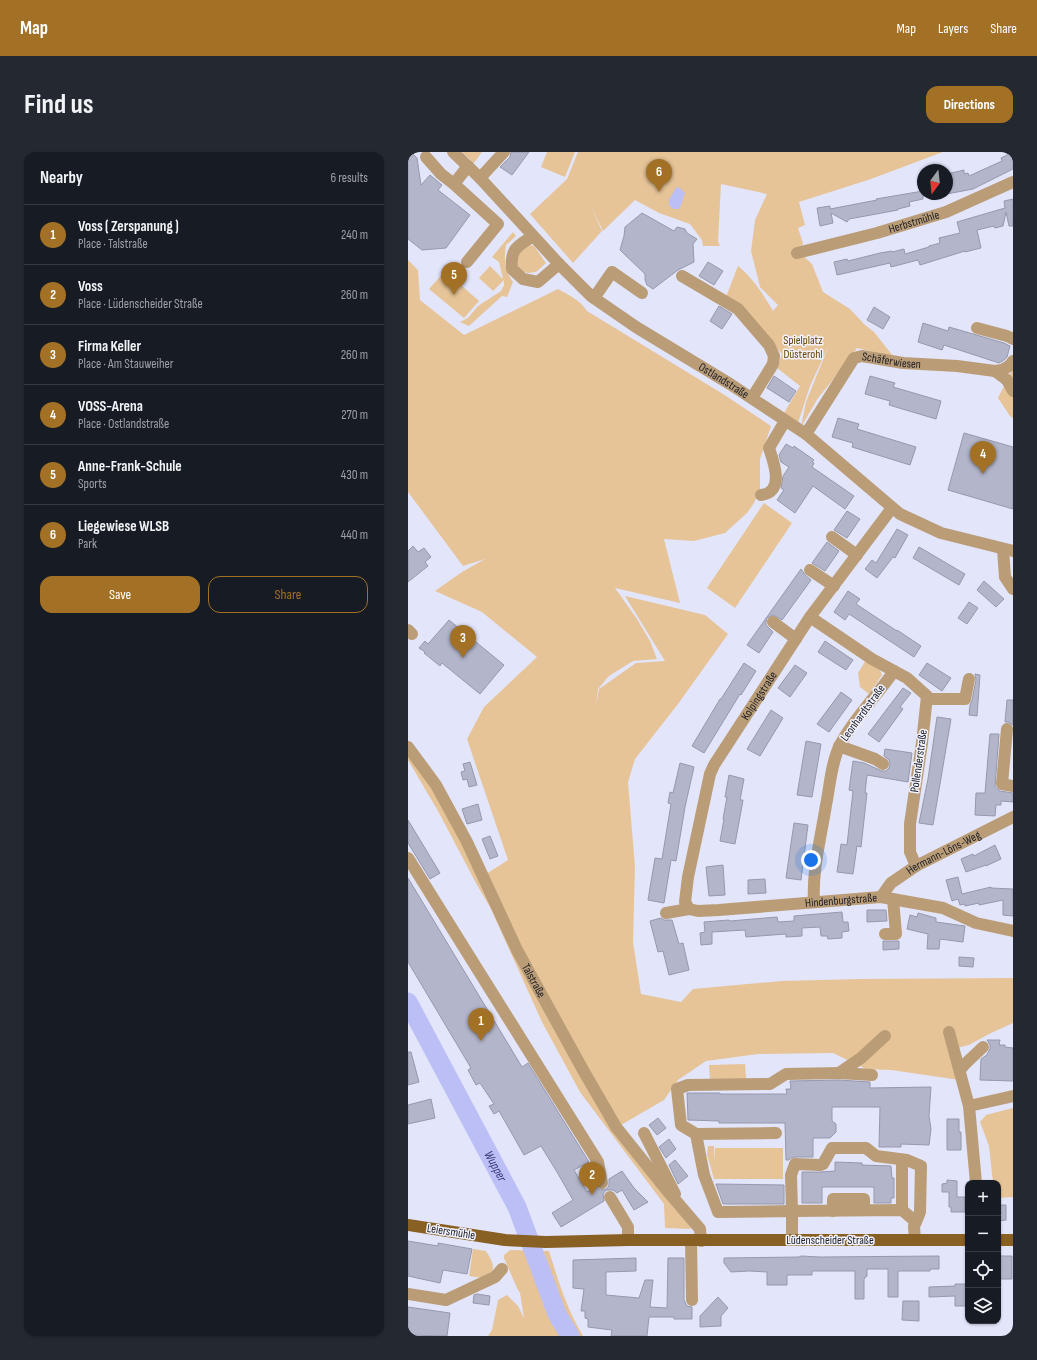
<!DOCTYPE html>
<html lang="en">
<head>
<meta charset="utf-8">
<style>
  body { margin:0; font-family:"Sofia Sans Condensed",sans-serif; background:#242831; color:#f1f3f6 }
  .controls { position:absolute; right:12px; bottom:12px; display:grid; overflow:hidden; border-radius:8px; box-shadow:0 1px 3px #0004 }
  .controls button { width:36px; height:36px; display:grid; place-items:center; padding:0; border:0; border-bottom:1px solid #363941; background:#171b24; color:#f1f3f6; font:20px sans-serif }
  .compass { position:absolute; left:509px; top:12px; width:36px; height:36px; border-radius:50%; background:#171b24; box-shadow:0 1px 3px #0004; rotate:195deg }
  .you { position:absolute; left:403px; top:708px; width:14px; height:14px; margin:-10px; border:3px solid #fff; border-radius:50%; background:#1a73e8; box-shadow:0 0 0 6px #1a73e833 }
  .badge { display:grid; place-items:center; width:26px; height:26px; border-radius:50%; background:#a27126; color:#fff; font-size:13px; font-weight:700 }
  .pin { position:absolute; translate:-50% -33px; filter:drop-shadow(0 1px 2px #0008) }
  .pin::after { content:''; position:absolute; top:21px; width:14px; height:12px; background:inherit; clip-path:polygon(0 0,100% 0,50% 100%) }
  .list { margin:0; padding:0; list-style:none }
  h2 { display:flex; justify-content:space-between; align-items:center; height:52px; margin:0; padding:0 16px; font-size:17px }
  h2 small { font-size:13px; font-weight:400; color:#9ea1a6 }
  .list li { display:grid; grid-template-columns:26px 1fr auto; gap:12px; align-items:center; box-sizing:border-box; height:60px; padding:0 16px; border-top:1px solid #363941 }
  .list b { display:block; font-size:15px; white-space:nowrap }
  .list p { margin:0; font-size:13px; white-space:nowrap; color:#9ea1a6 }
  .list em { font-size:13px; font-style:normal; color:#9ea1a6 }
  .actions { display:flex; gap:8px; padding:12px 16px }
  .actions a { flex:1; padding:9px 0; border:1px solid #a27126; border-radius:12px; text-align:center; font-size:14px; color:#a27126 }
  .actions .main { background:#a27126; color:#fff }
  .icon { flex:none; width:22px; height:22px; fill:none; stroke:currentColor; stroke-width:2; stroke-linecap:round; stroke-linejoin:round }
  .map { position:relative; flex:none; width:605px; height:1184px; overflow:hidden; border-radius:12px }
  header { display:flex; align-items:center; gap:24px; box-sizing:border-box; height:56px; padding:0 20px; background:#a27126; color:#fff }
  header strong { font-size:19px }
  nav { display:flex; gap:22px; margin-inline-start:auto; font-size:14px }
  .intro { display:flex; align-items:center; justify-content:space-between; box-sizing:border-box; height:96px; padding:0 24px }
  h1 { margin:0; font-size:28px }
  .button { padding:10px 18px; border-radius:12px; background:#a27126; color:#fff; font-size:14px; font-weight:700 }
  main { display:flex; gap:24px; padding:0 24px }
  aside { flex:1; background:#171b24; border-radius:12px; box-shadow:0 1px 3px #0004 }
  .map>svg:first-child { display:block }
</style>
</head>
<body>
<header>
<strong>Map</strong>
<nav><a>Map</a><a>Layers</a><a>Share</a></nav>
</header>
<div class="intro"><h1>Find us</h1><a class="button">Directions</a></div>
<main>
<aside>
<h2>Nearby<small>6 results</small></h2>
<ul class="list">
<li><span class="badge">1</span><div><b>Voss ( Zerspanung )</b><p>Place · Talstraße</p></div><em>240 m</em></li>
<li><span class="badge">2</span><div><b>Voss</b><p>Place · Lüdenscheider Straße</p></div><em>260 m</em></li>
<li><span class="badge">3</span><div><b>Firma Keller</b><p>Place · Am Stauweiher</p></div><em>260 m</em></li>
<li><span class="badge">4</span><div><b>VOSS-Arena</b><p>Place · Ostlandstraße</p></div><em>270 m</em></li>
<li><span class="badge">5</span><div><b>Anne-Frank-Schule</b><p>Sports</p></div><em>430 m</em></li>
<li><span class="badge">6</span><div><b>Liegewiese WLSB</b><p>Park</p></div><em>440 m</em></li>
</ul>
<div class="actions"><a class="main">Save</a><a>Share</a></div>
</aside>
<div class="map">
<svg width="605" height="1184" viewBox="0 0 605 1184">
  <rect width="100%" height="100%" fill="#e3e5fb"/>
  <path fill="#e6c498" d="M54 0H74L66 11Z
    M139 0H167L157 25 133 15Z
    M170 0H535L463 27 391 50 397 73 390 76 395 91 392 101 404 112 415 140 442 157 456 172 466 180 489 209 474 202 449 196 437 213 410 246 393 275 398 250 421 193 402 234 390 271 376 261 392 234 369 216 374 202 352 177 318 145 330 114C344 125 356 143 365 159L370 153 352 135 343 99 347 68 359 42 313 32 310 89 312 94H295L294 88 282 72 251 61 227 48 195 79 183 54 194 79 165 111 122 62 159 27Z
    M105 80 108 84 98 93C96 109 96 117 105 130L99 145 94 144 61 174 52 170 60 166 70 154 93 139 96 133V128L85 139 71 126 82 114 95 127 91 110 84 105Z
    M122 93 126 94 138 111 128 120 120 121 114 119 110 115 109 103 114 97Z
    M0 108 10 118 12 148 56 183 150 137C161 143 172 148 179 159L315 242 363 274 352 307V337L346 351 339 361 317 381 286 389 256 387 272 451 207 436 229 467 242 489 249 507 225 509 201 524 190 537 188 554 191 537 228 511 257 509 217 444 297 463 320 482 270 552 227 607 220 630 227 715 225 790 233 842 273 850 285 837 374 829 452 827 605 826V871L581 882 561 893 544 897 552 928 483 918 458 917 425 901 350 902 298 909 270 928 256 948 206 977 284 1073 282 1077 257 1076 256 1052 172 940 134 870 82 755 69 733 30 659 0 608V596L75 724 100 708 59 587 76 555 129 505 74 460 27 439 54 420 77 407 55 414 0 340Z
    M37 119 71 149 56 166 21 137Z
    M605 216V266L602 264 590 246Z
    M356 351 384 371 327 456 299 436Z
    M458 508 472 518 474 523 461 542 452 535 450 521Z
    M337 912 338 927 302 928 301 913Z
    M605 956V1045L590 1046V1031H585L581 994 572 970 578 963Z
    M300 994H306L307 1012V996H375V1027H306L299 1002Z
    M65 1097 78 1099C82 1106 87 1112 84 1120L74 1126 61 1124Z
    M102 1098 141 1099C151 1131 158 1155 175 1184H80L84 1178 90 1148 99 1143 110 1154 116 1166 112 1141 109 1136 96 1106V1103Z"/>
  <path fill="#bcbff6" d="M269 35 273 37 277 41C274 47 275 51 271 57H265L261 53V47C265 43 265 39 269 35Z"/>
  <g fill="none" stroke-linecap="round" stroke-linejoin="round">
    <path stroke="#bcbff6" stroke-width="19" id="s1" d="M0 850 109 1055 149 1162 162 1184"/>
  </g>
  <path fill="#b3b5ca" stroke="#9698ac" d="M0 0H3L9 6 13 33 22 23 34 33 30 38 62 63 38 96 14 98 0 87Z
    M103 0H121L104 23 92 15 102 5Z
    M605 0V17L565 37 539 42V22L556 18V22L560 21 561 24 594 9 593 6Z
    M515 39V47L501 50 502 54 490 57V58L441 67 439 70 423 61 425 71 412 74 409 56 422 54V57L469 48 468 47Z
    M605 47V74H601L598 60 595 74 587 76 586 74 569 78 573 96 557 100V99L512 113 510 108 483 115 482 111 429 123 426 110 439 107 440 109 472 101 484 99V100L496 97 497 102 521 95V94L532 91 531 86 552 81 549 70 597 56 596 49Z
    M234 61 266 79 269 75 277 77 279 81 289 87 285 92 286 110 270 118 245 137 239 133 237 128V122L212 98 216 84 217 75Z
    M300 110 315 119 306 133 291 124Z
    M311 154 324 162 314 177 302 169Z
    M466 155 482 165 475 177 459 168Z
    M515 171 540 179 541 175 596 191 602 194 599 205 596 208 591 211 536 193 534 198 510 190Z
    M366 224 388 239 381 250 359 236Z
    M462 224 487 231 485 235 533 249 528 267 481 253 482 249 457 242Z
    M430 266 451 272 449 277 508 295 502 313 444 295 445 291 424 285Z
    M556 281 605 295V357L540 338Z
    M378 292 385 296 386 294 406 308 404 310 406 311 404 315 446 344 437 357 405 334 387 361 369 348 376 338 373 336 375 324 381 315 373 310 371 303Z
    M439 359 452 367 439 386 426 378Z
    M489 377 500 383 487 406 485 405 469 426 457 417 464 408 468 411Z
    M419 390 431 399 417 419 404 411Z
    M5 394 10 400 16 396 23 405 17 410 20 414 0 430V399Z
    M511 395 557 422 551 433 505 406Z
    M393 417 398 424 403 428 374 468 365 463 359 466 358 470V473L365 480 351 501 339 493Z
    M576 429 596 447 588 455 569 438Z
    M440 439 452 447 448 452 489 479V478L513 494 506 505 441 462 437 468 426 460Z
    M561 450 570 456 559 472 550 466Z
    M41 468 96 513 72 542 34 511 32 514 16 501 17 500 11 496 17 489 20 492Z
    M417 489 445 508 438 518 410 500Z
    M336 511 348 519 333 543 332 542 296 601 284 594 312 547H313Z
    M519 511 543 526 534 539 511 523Z
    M387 513 399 521 382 545 370 536Z
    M567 522 572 523 569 564 561 563 562 553 564 548 568 528Z
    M495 536 503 541 492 555 495 557 471 590 460 582Z
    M433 540 444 548 421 580 409 572Z
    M599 548H605V573L600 570H597Z
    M363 558 375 566 352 604 339 597Z
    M529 565 543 567 525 673 511 671 520 627Z
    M582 582H591L587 635 592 639 605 641V650L593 649V653H588L587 664 567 663 568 641H577Z
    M398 589 413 592 404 645 389 643Z
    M477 597 504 601 500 630 459 623 457 641H459L453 695 449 694 445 722 429 720 433 692 439 693 445 639 441 638 445 609 456 611 474 619H478L481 616 482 612 481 608 476 604Z
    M62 610 69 633 61 635 59 627 55 628 53 620 57 619 55 612Z
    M272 611 286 615 277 655 268 709 263 708 256 751 240 748 247 706 254 707 263 652 260 651 262 640 265 641Z
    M321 623 336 627 332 648H335L327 692 312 689 316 667H315L319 645H317Z
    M70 652 74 668 59 672 54 657Z
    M0 668 32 721 22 727 0 691Z
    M386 671 400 673 393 728 378 726Z
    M82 684 90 704 82 707 74 687Z
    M587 693 593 707 578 714V713L558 720 553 707 565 702 566 704Z
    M315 713 317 743 301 744 298 715Z
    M550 725 554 742 583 735V736L605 737V764L595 763V748L571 753V751L557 754V752L552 753 550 747 544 749 538 728Z
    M0 726 114 915 120 911 181 1010 166 1018 179 1040 188 1035 192 1038 199 1037 201 1033V1027L214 1019 226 1036 240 1050 226 1058 214 1038 209 1041 205 1038H198L195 1042 196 1049 153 1075 144 1061 165 1048 149 1020 133 994 116 1003 91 959 86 962 81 954 86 952 72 931 68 933 60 918 63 916 0 810Z
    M357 727 358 741 340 742V728Z
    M459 758H478L479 769 459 770Z
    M434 760 435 770H440L441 779 434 780V786L420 787 419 784H413L412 775 394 776V784L378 785V782L338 785 337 778 304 780V792L293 793 292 781 297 780 296 770 321 768 322 769 369 765 370 770 386 769V764Z
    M510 761 528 766V770L557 774 555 790 532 787 531 797H519L520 782 499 777 502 763 509 765Z
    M253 766 256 768H264L271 792 275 791 281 818 261 823 255 799 250 800 242 769Z
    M475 789H491V797L475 798Z
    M551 805 566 806 565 815 551 814Z
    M579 888H592L591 893H597V895L605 896V929L572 928 573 907 577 904H578L582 897V893Z
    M0 900H3L11 930 0 933Z
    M431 928 462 930V936L523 935 521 964 523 977 521 993 493 992V995H471L472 955H424V969L428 972V980L422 986H405V1005H387L383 1006 381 1008H378L377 971H311V969L280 968 279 941H312V942H379L378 937H383L382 929Z
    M23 947 27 966 0 972V953Z
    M250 966 258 976 249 983 241 973Z
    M539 967H551V980H553V998H539Z
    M261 987 268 997 258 1006 251 995Z
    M267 1008 280 1024 270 1032 261 1013Z
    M427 1010 454 1011V1013L483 1014 484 1026H486V1046H483V1051H466V1035H414V1051H394V1020H412L427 1019Z
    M539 1028 549 1029V1045H557V1060H543V1055H541V1040H534V1032L539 1031Z
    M308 1032 376 1033V1052H315Z
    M590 1053H598V1068L590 1069Z
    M0 1089 30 1094V1091L64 1097 59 1122 35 1118 32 1131 0 1124Z
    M393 1104 412 1105 531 1104V1117H522V1119H490V1145H480V1117H459V1124L456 1127V1147H447V1119H404V1123H379V1133H359V1120L341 1119 323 1120 316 1111V1106L391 1105Z
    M590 1104H604V1127H590Z
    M228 1106V1119L198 1120V1143L231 1146 237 1128H245L242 1155 259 1156 260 1106H276V1148L279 1154 284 1155V1167H266V1165H241L239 1184H203L204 1178 180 1175V1167L177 1166V1159H173L176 1137 165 1136V1108Z
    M547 1132H560V1154H547V1144L521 1145V1135L547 1134Z
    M69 1142 82 1144 81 1153 65 1151 66 1143Z
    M310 1145 320 1156 313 1164V1174L292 1175V1164Z
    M495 1149H511V1169L494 1168Z
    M0 1155 42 1161 39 1184 0 1183Z"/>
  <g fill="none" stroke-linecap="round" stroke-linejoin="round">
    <g stroke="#ba9d77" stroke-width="12">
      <path id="s2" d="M45 0 72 26 151 112 183 144 228 175 322 232 398 282 492 362 533 381 605 399"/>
      <path d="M18 5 33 22 46 32"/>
      <path d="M72 26 96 0"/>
      <path d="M125 84C110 94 102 96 104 117L115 127 130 130 151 112"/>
      <path id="s3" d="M389 101 469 81 538 60 605 30"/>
      <path d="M59 110 90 72 46 32 60 14"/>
      <path d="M274 124 330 157 361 193 366 204 365 212 344 246"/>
      <path d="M186 146 204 120 234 141"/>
      <path d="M569 176 599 184 605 187"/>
      <path d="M587 219 599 228 605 239"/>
      <path id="s4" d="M398 282 446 206 454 204 495 211 549 214 587 219 594 218 601 214 605 209"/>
      <path d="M353 343C377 340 366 311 361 296L377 269"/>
      <path d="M424 385 449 403"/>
      <path d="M595 397 597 425 605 437"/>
      <path d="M402 418 426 434"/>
      <path d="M402 465 464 507 486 519C469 544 445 567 432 593 423 611 422 634 418 653 413 685 404 718 406 750"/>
      <path d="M365 470 388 487"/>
      <path d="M0 478 4 482"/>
      <path d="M486 519 499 526 519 544 514 591 502 672V700L508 714"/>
      <path d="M519 547H557L561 527"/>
      <path d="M599 577 594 632 605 634"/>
      <path d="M431 594 467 607 475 612"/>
      <path id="s5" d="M0 595 28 633 59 690 109 798 175 918 208 975 257 1036 292 1077 293 1089"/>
      <path d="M0 706 190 1010 194 1031"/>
      <path id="s6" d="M473 745 483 731 508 714 605 665"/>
      <path id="s7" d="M281 757 277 750 280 725 302 622 306 613 402 465 484 356"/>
      <path id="s8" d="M258 761 281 757 290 759 311 758 473 745 535 756 568 771 605 779"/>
      <path d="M477 782H488L485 747"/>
      <path d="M541 880 561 954 605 944"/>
      <path d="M552 918 557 912 575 895"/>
      <path d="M431 921 453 906 477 884"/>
      <path d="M561 954 568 1031"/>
      <path d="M236 981 267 1042"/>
      <path d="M288 982 368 981"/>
      <path d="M202 1045 220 1075V1088"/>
      <path d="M494 1058V1008"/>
      <path d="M425 1059V1047H456V1058"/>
      <path d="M384 1088V1059L310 1060 296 1023 288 982 273 973 269 937 280 933 362 932 378 922 431 921 464 923"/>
      <path d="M507 1088 506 1074 508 1070 494 1058 384 1059 383 1023 387 1012 412 1013 415 1012 424 996H458L468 1004 499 1008 513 1014 512 1060 508 1070"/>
      <path d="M283 1089 284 1148"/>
      <path d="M0 1142 38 1148 87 1125 94 1117"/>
    </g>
    <path stroke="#896023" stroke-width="12" d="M0 1073 97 1088 138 1090 220 1088H560
      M590 1088H605"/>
  </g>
  <g text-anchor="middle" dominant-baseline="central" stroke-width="3" stroke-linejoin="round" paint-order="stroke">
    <g font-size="12" fill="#202129" stroke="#f2f3fc">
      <text stroke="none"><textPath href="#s3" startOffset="121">Herbstmühle</textPath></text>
      <text stroke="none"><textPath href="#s4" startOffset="128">Schäferwiesen</textPath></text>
      <text stroke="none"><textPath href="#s2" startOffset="357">Ostlandstraße</textPath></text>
      <text stroke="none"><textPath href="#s7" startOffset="231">Kolpingstraße</textPath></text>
      <text transform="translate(455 561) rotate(-54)">Leonhardtstraße</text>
      <text transform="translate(511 609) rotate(-82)">Pollenderstraße</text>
      <text stroke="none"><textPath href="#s6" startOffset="78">Hermann-Löns-Weg</textPath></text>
      <text stroke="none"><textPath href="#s8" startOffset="176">Hindenburgstraße</textPath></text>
      <text stroke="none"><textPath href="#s5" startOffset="266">Talstraße</textPath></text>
      <text transform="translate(43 1080) rotate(9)">Leiersmühle</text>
      <text x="422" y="1088">Lüdenscheider Straße</text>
    </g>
    <g font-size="12" fill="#633f00" stroke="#f2f3fc">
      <text x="395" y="188">Spielplatz<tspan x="395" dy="14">Düsterohl</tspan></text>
    </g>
    <g font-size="13" font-style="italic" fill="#383576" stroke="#f2f3fc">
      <text stroke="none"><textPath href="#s1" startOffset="186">Wupper</textPath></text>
    </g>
  </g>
</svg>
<div class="controls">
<button>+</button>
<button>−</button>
<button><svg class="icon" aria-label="locate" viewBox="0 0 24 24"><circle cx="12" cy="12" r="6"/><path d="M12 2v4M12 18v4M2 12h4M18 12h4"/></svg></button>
<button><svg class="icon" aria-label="layers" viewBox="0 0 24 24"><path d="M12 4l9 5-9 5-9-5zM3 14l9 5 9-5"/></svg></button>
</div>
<svg class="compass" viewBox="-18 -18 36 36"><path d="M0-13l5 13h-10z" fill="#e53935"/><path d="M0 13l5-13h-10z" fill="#9ea1a6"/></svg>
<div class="you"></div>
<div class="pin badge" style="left:73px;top:889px">1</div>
<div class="pin badge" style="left:184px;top:1043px">2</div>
<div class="pin badge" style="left:55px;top:506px">3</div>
<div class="pin badge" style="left:575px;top:322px">4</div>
<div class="pin badge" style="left:46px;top:143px">5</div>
<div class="pin badge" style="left:251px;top:40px">6</div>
</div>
</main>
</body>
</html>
